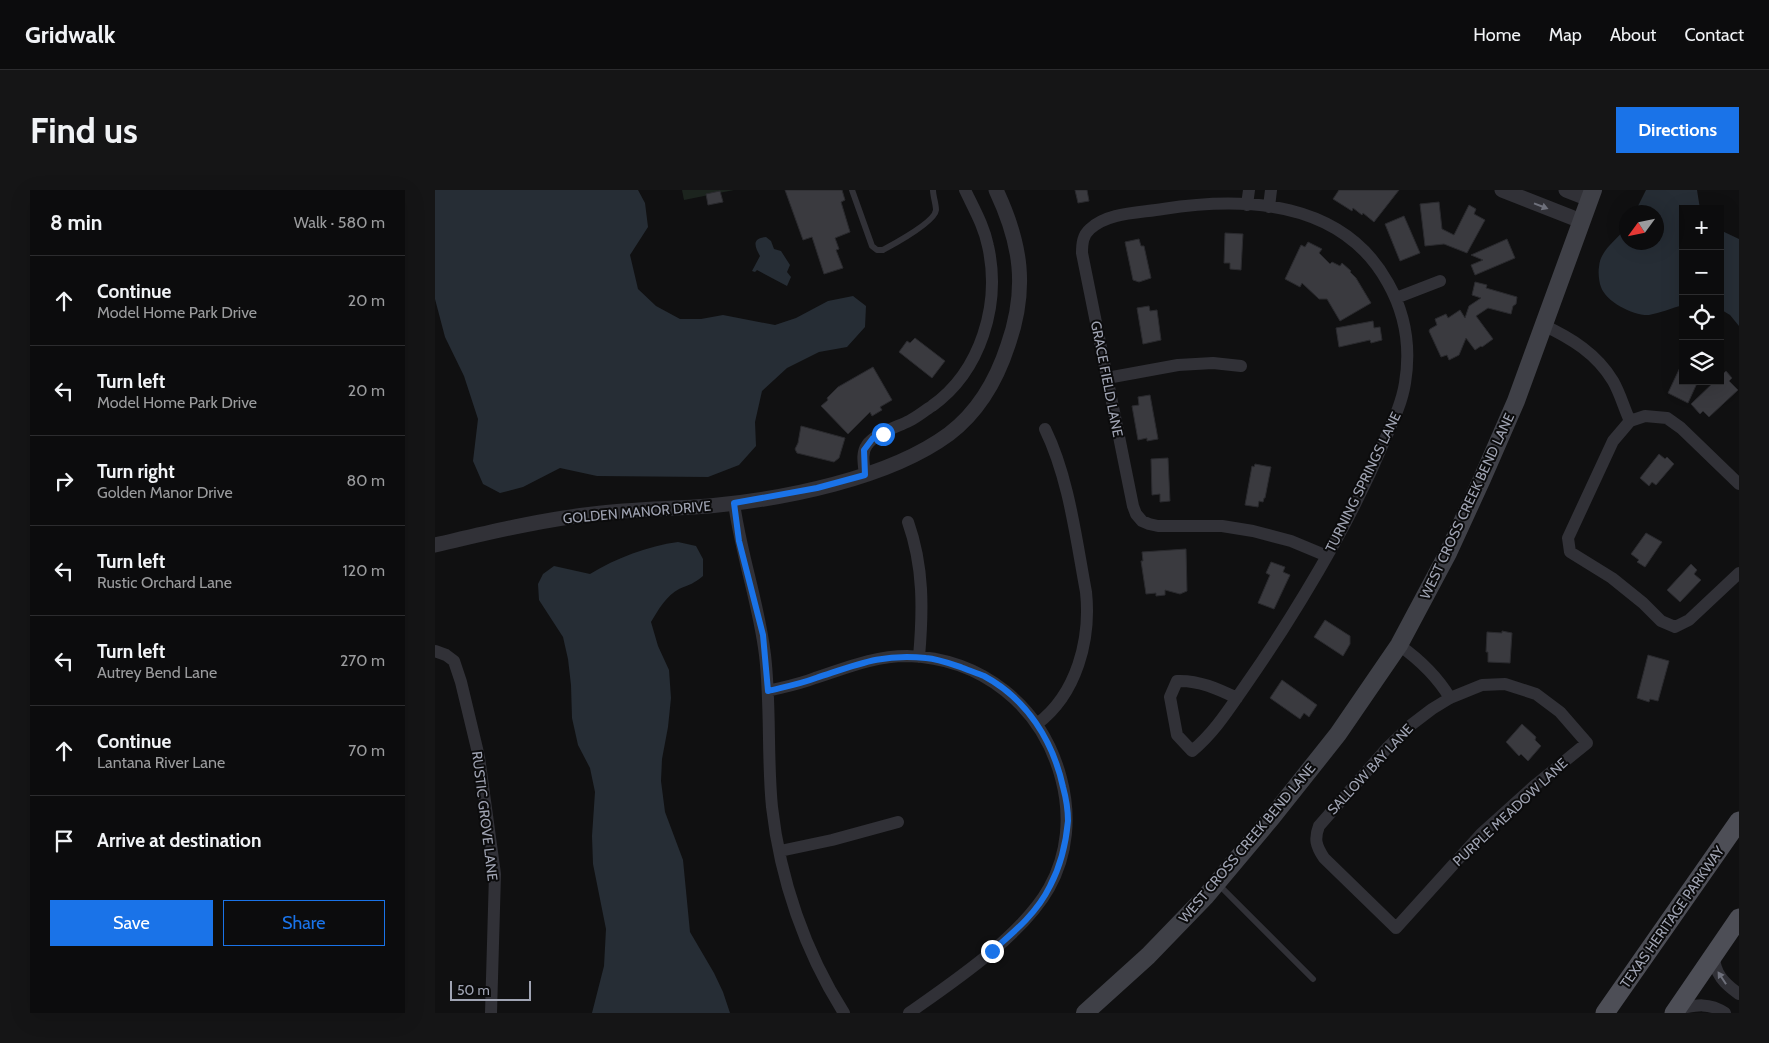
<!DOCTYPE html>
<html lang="en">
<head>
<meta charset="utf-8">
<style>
  body { margin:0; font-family:Cabin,sans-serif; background:#151516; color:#f1f3f6 }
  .controls { position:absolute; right:15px; top:15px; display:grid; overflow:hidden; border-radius:0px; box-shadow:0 5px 20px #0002 }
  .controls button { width:45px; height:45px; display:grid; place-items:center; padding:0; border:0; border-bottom:1px solid #2c2c2e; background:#0c0c0d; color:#f1f3f6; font:25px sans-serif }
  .compass { position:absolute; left:1184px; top:15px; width:45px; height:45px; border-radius:50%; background:#0c0c0d; box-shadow:0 5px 20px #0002; rotate:237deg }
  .scale { position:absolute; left:15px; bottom:12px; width:81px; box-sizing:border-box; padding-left:5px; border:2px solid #a0a4b3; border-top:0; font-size:14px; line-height:18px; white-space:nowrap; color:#a0a4b3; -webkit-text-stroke:4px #0b0b0c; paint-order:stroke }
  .stop { position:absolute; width:15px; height:15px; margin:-11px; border:4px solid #1a73e8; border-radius:50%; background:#fff }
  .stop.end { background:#1a73e8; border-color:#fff; box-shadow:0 1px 5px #0008 }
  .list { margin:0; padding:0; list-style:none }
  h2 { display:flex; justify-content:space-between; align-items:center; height:65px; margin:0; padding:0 20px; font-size:21px }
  h2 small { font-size:16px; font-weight:400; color:#9a9b9d }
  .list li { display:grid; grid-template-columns:32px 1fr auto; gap:15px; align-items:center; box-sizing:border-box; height:90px; padding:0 20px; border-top:1px solid #2c2c2e }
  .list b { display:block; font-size:19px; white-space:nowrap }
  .list p { margin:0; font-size:16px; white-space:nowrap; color:#9a9b9d }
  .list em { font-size:16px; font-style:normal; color:#9a9b9d }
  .actions { display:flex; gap:10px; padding:15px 20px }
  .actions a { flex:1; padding:11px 0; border:1px solid #1a73e8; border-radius:0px; text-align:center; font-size:18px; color:#1a73e8 }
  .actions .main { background:#1a73e8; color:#fff }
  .icon { flex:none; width:28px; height:28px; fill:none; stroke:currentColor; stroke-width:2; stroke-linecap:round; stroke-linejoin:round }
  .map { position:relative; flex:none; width:1304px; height:823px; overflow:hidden; border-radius:0px }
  header { display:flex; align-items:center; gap:30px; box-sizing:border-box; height:70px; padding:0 25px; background:#0c0c0d; border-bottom:1px solid #2c2c2e }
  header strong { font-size:24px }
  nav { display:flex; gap:28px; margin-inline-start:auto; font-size:18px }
  .intro { display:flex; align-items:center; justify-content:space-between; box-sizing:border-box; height:120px; padding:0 30px }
  h1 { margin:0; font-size:35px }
  .button { padding:12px 22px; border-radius:0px; background:#1a73e8; color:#fff; font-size:18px; font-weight:700 }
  main { display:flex; gap:30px; padding:0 30px }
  aside { flex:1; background:#0c0c0d; border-radius:0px; box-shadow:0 5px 20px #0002 }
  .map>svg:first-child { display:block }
</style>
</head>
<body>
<header>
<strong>Gridwalk</strong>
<nav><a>Home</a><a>Map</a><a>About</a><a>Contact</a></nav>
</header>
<div class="intro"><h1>Find us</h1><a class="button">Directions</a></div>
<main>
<aside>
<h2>8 min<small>Walk · 580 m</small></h2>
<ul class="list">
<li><svg class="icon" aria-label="ahead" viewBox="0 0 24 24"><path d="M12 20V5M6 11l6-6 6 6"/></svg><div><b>Continue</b><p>Model Home Park Drive</p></div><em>20 m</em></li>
<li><svg class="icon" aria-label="left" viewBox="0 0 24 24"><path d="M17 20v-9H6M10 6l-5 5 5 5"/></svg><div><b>Turn left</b><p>Model Home Park Drive</p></div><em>20 m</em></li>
<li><svg class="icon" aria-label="right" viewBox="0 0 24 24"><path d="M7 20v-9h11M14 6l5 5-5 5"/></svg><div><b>Turn right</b><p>Golden Manor Drive</p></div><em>80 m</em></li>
<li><svg class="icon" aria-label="left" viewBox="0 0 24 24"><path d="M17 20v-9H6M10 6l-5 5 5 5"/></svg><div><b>Turn left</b><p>Rustic Orchard Lane</p></div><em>120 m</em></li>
<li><svg class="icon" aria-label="left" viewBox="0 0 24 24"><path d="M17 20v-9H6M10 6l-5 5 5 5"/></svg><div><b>Turn left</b><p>Autrey Bend Lane</p></div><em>270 m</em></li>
<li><svg class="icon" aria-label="ahead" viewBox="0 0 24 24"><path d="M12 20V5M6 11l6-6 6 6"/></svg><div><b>Continue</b><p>Lantana River Lane</p></div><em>70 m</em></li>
<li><svg class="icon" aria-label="arrive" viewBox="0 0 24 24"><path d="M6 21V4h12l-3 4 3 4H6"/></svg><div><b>Arrive at destination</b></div></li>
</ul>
<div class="actions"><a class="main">Save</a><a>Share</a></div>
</aside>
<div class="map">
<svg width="1304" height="823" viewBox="0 0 1304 823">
  <rect width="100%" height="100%" fill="#101011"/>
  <path fill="#1c241e" d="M247 0H299L249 10Z"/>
  <path fill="#262d35" d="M0 0H203L210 13 213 37 195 65 203 99 221 116 245 129H266L288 125 340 135 361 128 393 111 418 106 431 116 430 137 412 157 384 162 352 178 327 201 320 232 321 256 304 275 273 287 162 286 125 278 88 297 65 303 48 294 38 271 43 229 29 186 10 147 0 109Z
    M1211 0H1262L1265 19H1248V115C1237 118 1225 123 1214 125 1199 126 1171 112 1166 97 1164 92 1163 82 1164 77 1165 59 1183 50 1191 37L1192 52H1222V22H1200Z
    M1285 40 1304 49V136L1295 125 1285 119Z
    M331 47 336 51 339 59 346 61 355 75 352 82 356 87 352 96 322 80 320 82 317 81 325 66C320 57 316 48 331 47Z
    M243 352 261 356 268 369V386C258 394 256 394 244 399 232 405 223 420 216 432L223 456 234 480 236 508 233 537 227 569 226 591 230 622 248 670 255 742 279 783 288 802 295 823H157L169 776 171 739 158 674 157 646 160 602 155 578 143 555 137 528 136 495 133 469 128 447 104 410 103 394 108 384 119 376 155 384C181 368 213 356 243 352Z"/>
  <path fill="#3a3a3f" stroke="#2a2a2e" d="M350 0H407L410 10 406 12 415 42 400 48 404 59 401 60 408 78 389 84 377 47 368 50Z
    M640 0H652L654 11 643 13Z
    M904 0H964L939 32 928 23 927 25 918 18 917 21 898 9Z
    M285 1 288 12 273 15 271 4Z
    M1004 12 1007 39 1019 45 1034 15 1041 19 1039 24 1050 30 1032 63 1009 54 990 56 985 14Z
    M969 26 985 63 965 71 950 34Z
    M790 43 808 44 806 80 795 79V73H789Z
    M704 49 706 56H709L716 88 704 92 698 90 690 52Z
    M1072 49 1080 68 1040 85 1036 75 1048 70 1036 65Z
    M873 52 887 59 884 63 895 74 897 72 905 76 907 73 916 81 915 82 921 88 936 113 905 131 892 109H884L867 93 865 97 850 89 866 55 870 57Z
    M1040 92 1052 95 1051 98 1082 107 1081 114 1078 116 1076 124 1053 118 1041 126 1058 149 1047 157 1046 156 1040 160 1031 148 1024 165 1014 170 1012 165 1006 167 994 141 995 139 1002 135 1000 129 1011 124 1013 128 1025 120 1030 128 1034 116 1046 108 1037 105Z
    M714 116 715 121 722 120 726 150 708 154 702 118Z
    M938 131 939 138 945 137 947 150 936 153 935 150 904 157 901 138Z
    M480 148 510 171 497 188 464 162 472 151 475 153Z
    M1248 171V191H1263L1253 213 1233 203Z
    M438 177 457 210 445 217 447 220 437 226 435 222 413 244 386 216 393 210 392 208 403 197Z
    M1291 181 1297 188 1294 191 1303 200 1274 227 1268 221 1265 224 1256 214 1280 191H1285V187Z
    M715 205 723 249 712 251V248L703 250 697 216 704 215 703 207Z
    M366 236 410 248 404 268 399 272 362 263 360 259 363 253Z
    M1224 264 1230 269 1232 267 1239 274 1221 295 1217 292 1214 296 1205 288Z
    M733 268 735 311 725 312V304L717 305 716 269Z
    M820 274 836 277 830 308H829L828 312 824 311 823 317 810 315 817 276 819 277Z
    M1211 343 1227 352 1210 377 1202 372 1204 370 1196 364Z
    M751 359 752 401 745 404 730 400V405L721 406V403L711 404 706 371H708L707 362Z
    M836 372 850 377 848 382 855 385 839 419 823 413 835 385 831 383Z
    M1256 374 1262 380 1259 384 1266 390 1245 412 1232 400Z
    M890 430 915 446V454L908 466 879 447Z
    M1067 441 1077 443 1075 473 1053 472V462H1051L1052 442 1067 443Z
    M1213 465 1234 471 1223 511 1215 509 1214 512 1202 508Z
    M847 490 882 515 874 527 869 523 865 529 835 508Z
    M1087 534 1101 547 1100 550 1106 556 1093 571 1086 564 1084 566 1071 552Z"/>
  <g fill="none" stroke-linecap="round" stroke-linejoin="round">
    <path stroke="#313137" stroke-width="6" d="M417 0 437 56 442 60H448C459 54 500 32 501 20 501 14 498 6 498 0
      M783 694 878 789"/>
    <path stroke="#313137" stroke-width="12" d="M812 15 814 0
      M834 17 836 0
      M961 108 1005 91
      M1108 135C1136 148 1162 164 1178 191 1185 203 1189 218 1195 231
      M672 188 743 175 778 173 806 176
      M1195 231 1178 251 1133 348 1135 362 1177 388 1208 413 1226 431 1240 437 1254 430 1304 383
      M1195 231 1210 226 1232 228 1246 238 1304 294
      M430 285C429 275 426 263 432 255 439 244 462 237 474 231 482 227 489 221 497 216 546 181 566 114 553 56 549 36 539 19 530 0
      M299 313C306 365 324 414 330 465 336 516 332 567 337 617 345 689 370 762 409 823
      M473 332C489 377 488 421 484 467
      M964 455C985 470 1002 486 1015 508
      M0 461 11 465 19 471 26 492 44 567 60 684 56 823
      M1070 494 1101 504 1125 522 1152 553 1098 597 1046 644 961 738 889 668C881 656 879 649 884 636L953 557 976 535 997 519 1015 508 1047 495Z
      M333 501C349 497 365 494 380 488 411 478 439 466 472 466 547 468 607 516 626 588 636 625 633 664 614 698 587 746 518 792 474 823
      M802 508C783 499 764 490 742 491L735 507 742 545 757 561C779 543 794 519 810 496 843 449 872 402 900 352 919 318 936 283 951 247 959 229 967 212 970 193 976 157 971 125 953 93 908 11 811 6 728 19 705 23 673 22 655 39 648 45 647 53 647 63L698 316 701 324 707 331 714 334 723 336H787L818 341 856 351 892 366
      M602 534C642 504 656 449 651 402 641 349 634 288 610 239
      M345 661 397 650 463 632
      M1279 765C1279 784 1290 794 1304 804
      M1242 819C1261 815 1274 812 1290 823"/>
    <path stroke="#313137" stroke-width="15" d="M1067 0 1146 31
      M1131 0 1154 9
      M0 355C52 343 104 330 158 324 196 319 235 319 274 316 348 309 453 289 514 244 543 222 562 189 573 155 593 98 586 53 561 0"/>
    <path stroke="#3f4047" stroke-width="18" d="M650 823 713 766 771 706 838 626 903 544 964 455 1013 363 1047 289 1081 211 1158 0"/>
    <path stroke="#4d4e56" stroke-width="19" d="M1170 823 1304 631
      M1239 823 1304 728"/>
  </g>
  <defs><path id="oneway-solid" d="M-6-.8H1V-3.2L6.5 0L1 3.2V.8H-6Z" transform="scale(1.25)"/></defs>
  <g fill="#6e707b">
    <use href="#oneway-solid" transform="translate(1106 16) rotate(21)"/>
    <use href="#oneway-solid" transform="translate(1287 788) rotate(-123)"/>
  </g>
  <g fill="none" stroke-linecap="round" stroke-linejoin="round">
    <path stroke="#1a73e8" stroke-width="6" d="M448 244 438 248 429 260 430 285 382 298 299 313 304 351 328 445 333 501C349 497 365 494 381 488 421 475 447 463 491 468 504 469 516 474 528 478 535 481 542 483 549 486 592 509 618 551 628 597 631 608 633 619 633 631 631 653 625 677 615 696 602 723 579 742 557 761"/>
  </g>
  <g text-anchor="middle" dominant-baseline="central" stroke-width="4" stroke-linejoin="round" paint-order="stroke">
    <g font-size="14" fill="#a0a4b3" stroke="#0b0b0c">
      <text transform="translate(672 189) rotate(79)">GRACE FIELD LANE</text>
      <text transform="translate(928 292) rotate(-64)">TURNING SPRINGS LANE</text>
      <text transform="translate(1032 316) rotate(-65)">WEST CROSS CREEK BEND LANE</text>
      <text transform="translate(202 322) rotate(-5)">GOLDEN MANOR DRIVE</text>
      <text transform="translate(935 579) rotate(-47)">SALLOW BAY LANE</text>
      <text transform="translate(1075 622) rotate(-43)">PURPLE MEADOW LANE</text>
      <text transform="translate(50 626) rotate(83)">RUSTIC GROVE LANE</text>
      <text transform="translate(812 653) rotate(-50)">WEST CROSS CREEK BEND LANE</text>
      <text transform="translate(1237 727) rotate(-55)">TEXAS HERITAGE PARKWAY</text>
    </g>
  </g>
</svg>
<div class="controls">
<button>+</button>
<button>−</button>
<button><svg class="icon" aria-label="locate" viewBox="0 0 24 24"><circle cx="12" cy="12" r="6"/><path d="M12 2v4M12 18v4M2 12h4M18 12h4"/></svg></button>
<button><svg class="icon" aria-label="layers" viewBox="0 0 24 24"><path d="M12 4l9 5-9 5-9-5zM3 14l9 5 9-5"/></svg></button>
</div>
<svg class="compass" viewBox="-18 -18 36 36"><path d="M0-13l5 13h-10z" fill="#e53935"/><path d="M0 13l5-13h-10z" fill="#9a9b9d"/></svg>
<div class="scale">50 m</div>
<div class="stop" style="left:448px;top:244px"></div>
<div class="stop end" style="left:557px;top:761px"></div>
</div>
</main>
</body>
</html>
